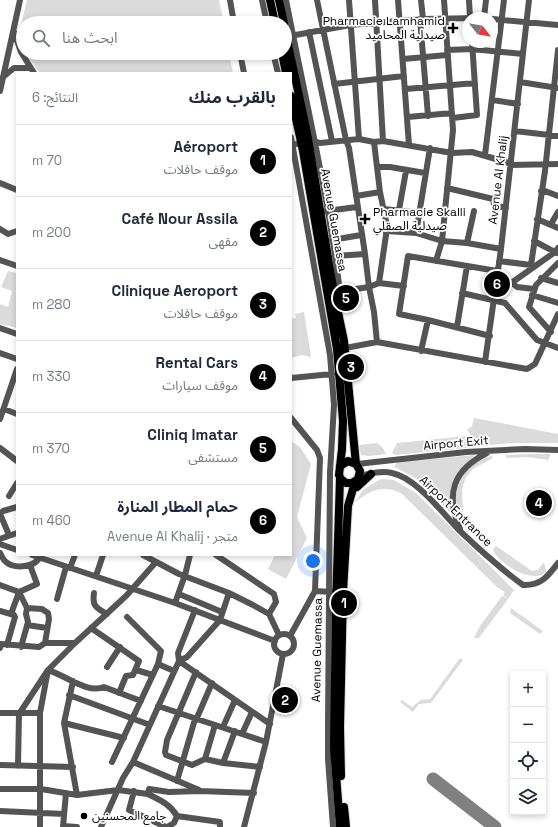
<!DOCTYPE html>
<html lang="ar">
<head>
<meta charset="utf-8">
<style>
  body { margin:0; font-family:"Space Grotesk","Noto Sans Arabic",sans-serif; background:#f6f6f7; color:#1f2937; direction:rtl }
  .controls { position:absolute; right:12px; bottom:12px; display:grid; overflow:hidden; border-radius:0px; box-shadow:0 2px 6px #0003 }
  .controls button { width:36px; height:36px; display:grid; place-items:center; padding:0; border:0; border-bottom:1px solid #e0e1e3; background:#fff; color:#1f2937; font:20px sans-serif }
  .compass { position:absolute; left:462px; top:12px; width:36px; height:36px; border-radius:50%; background:#fff; box-shadow:0 2px 6px #0003; rotate:121deg }
  .you { position:absolute; left:313px; top:561px; width:14px; height:14px; margin:-10px; border:3px solid #fff; border-radius:50%; background:#1a73e8; box-shadow:0 0 0 6px #1a73e833 }
  .badge { display:grid; place-items:center; width:26px; height:26px; border-radius:50%; background:#000; color:#fff; font-size:13px; font-weight:700 }
  .pin { position:absolute; translate:-50% -50%; border:2px solid #fff; box-shadow:0 1px 4px #0006 }
  .list { margin:0; padding:0; list-style:none }
  h2 { display:flex; justify-content:space-between; align-items:center; height:52px; margin:0; padding:0 16px; font-size:17px }
  h2 small { font-size:13px; font-weight:400; color:#747a83 }
  .list li { display:grid; grid-template-columns:26px 1fr auto; gap:12px; align-items:center; box-sizing:border-box; height:72px; padding:0 16px; border-top:1px solid #e0e1e3 }
  .list b { display:block; font-size:15px; white-space:nowrap }
  .list p { margin:0; font-size:13px; white-space:nowrap; color:#747a83 }
  .list em { font-size:13px; font-style:normal; color:#747a83 }
  .icon { flex:none; width:22px; height:22px; fill:none; stroke:currentColor; stroke-width:2; stroke-linecap:round; stroke-linejoin:round }
  .map { position:relative; flex:none; width:558px; height:827px; overflow:hidden; direction:ltr }
  .search { position:absolute; background:#fff; box-shadow:0 2px 6px #0003; left:16px; top:16px; width:276px; height:44px; display:flex; align-items:center; gap:10px; box-sizing:border-box; padding:0 14px; border-radius:22px; color:#747a83; font-size:15px }
  .panel { position:absolute; background:#fff; box-shadow:0 2px 6px #0003; left:16px; top:72px; width:276px; height:484px; border-radius:0px; direction:rtl }
  .map>svg:first-child { display:block }
</style>
</head>
<body>
<div class="map">
<svg width="558" height="827" viewBox="0 0 558 827">
  <rect width="100%" height="100%" fill="#fff"/>
  <path fill="#dbdbdb" d="M27 0H219L224 23H23V48L19 33Z
    M25 53H229L233 73H40Z
    M8 271 17 273V328L0 324V304L8 307 12 291 1 287Z
    M304 312 311 357 302 355 291 358V319L296 318 295 314Z
    M474 418 558 434V443H513L479 446 467 430 472 426Z
    M466 436 475 447 395 455 392 453 397 443Z
    M291 441 300 447 311 464 297 517 307 538 286 579 268 569 275 555H291Z
    M377 443 383 448 386 454 369 456 361 455 359 445Z
    M529 454H551L548 460 528 457 506 458V455Z
    M475 455C462 469 449 479 450 500 451 505 452 510 452 515L418 480 410 475 394 467 397 462Z
    M492 456 493 458 473 469 466 477 462 489 463 512 483 537 481 540C474 533 464 525 460 516 447 491 467 460 492 456Z
    M381 479 394 480 416 493 514 590 508 599 503 595 505 592 497 587 401 493C382 484 369 491 354 503L364 489Z
    M496 546 532 571 538 570 544 562 546 572C534 585 496 563 493 549Z
    M502 596 508 599 479 638H474L480 626Z
    M511 608 543 631 540 634 510 613Z
    M460 658 463 660 431 703 419 704 413 712 400 702 402 700 412 707 421 700 430 699Z"/>
  <g fill="none" stroke-linecap="round" stroke-linejoin="round">
    <path stroke="#808080" stroke-width="13" d="M433 779 495 827"/>
    <defs>
      <path id="major" d="M270 0 275 23
        M279 0 284 23
        M285 30 307 133 334 293 344 341 356 464
        M282 53 286 73
        M291 96 303 151 337 349 343 421 342 449 339 475 341 479 346 483H352L358 479 360 471 356 464 348 461 340 466
        M357 487 371 474
        M341 776 340 727 343 592 348 506 355 482
        M344 807 346 827
        M340 827 334 748 336 605 340 478"/>
    </defs>
    <use href="#major" stroke="#dbdbdb" stroke-width="10"/>
    <path stroke="#545454" stroke-width="6" d="M230 0 234 23
      M262 0 267 23
      M286 0C305 97 328 194 340 292
      M317 0 346 140 349 148 365 254 369 287 374 312 377 342
      M349 0 359 139
      M375 0 383 141
      M398 0 409 145
      M421 0 423 19
      M469 0 470 18
      M484 18 486 0
      M420 19 428 116
      M492 19 558 25
      M14 32 21 52 34 73
      M309 32 332 141
      M290 36 350 25 423 19 479 18
      M447 50 472 49 523 54
      M240 53 244 73
      M273 53 278 73
      M403 59 447 55
      M3 77 14 68H30
      M520 82 558 88
      M334 84 404 76
      M406 89 475 83
      M0 91 20 0
      M493 100 518 104
      M408 117 452 113
      M453 118 477 115 472 42
      M515 131 558 136
      M291 137 330 355 334 405 330 473 328 725V759L333 827
      M291 145 314 141 320 143 359 139 374 142 383 141 452 153 472 152 506 162 511 165 558 164
      M485 155 504 0
      M377 167H390L425 173
      M0 183 17 190
      M447 188 493 199 494 205 506 208
      M541 191H545L558 196
      M356 196 380 192
      M384 209 420 213
      M399 210 406 171
      M326 211 357 207
      M537 219 558 228
      M551 224 558 212
      M0 229 8 234 17 231
      M386 231 416 233 442 241 467 243 501 249
      M416 233 430 148
      M332 240 361 235
      M534 241 557 253
      M467 243 474 211
      M335 256 365 254
      M0 260 17 266
      M436 261 442 241 453 130 444 0
      M499 261 531 265
      M532 267 531 265 545 171 558 50
      M541 278 558 283
      M379 283 404 286
      M512 283 517 287 534 289
      M495 288 507 286 555 252 558 248
      M336 292 369 287 379 283 386 235V221L380 192 374 142
      M462 293 505 303 537 340 558 348
      M532 295 558 303
      M457 327 467 266
      M0 328 17 334
      M551 332 529 307 536 285 558 263
      M490 336 428 320 399 314 408 256 497 271
      M340 349 377 342 527 369 535 364 558 314
      M421 351 428 320
      M0 353 17 359
      M485 362 501 249 529 0
      M291 378 332 374
      M4 409 17 414
      M291 418 317 450 320 458 315 591 332 592
      M0 419 17 369
      M0 448 17 461
      M357 464 466 452 525 449 558 450
      M359 476C370 474 381 470 392 473 417 478 443 514 461 532 481 551 501 569 523 585 541 586 548 576 558 563
      M9 496 17 483
      M460 529C445 494 453 470 487 453
      M9 535 0 514 3 511 17 507
      M0 539 17 533
      M0 544 17 550
      M0 553C2 556 3 560 6 562 14 569 37 568 40 555
      M32 555 175 603 275 641
      M143 555 179 574 229 593 253 605 269 614 279 635
      M216 555 274 594 276 602 269 614
      M70 568 75 555
      M96 576 103 555
      M0 585 19 592 27 608 26 614 28 622 21 647
      M94 593C92 606 96 608 107 614
      M179 594 222 612
      M57 599 66 567
      M175 603 185 575 190 555
      M27 608 42 609 48 613 49 619 45 643H75
      M195 610 178 653 179 661 270 724
      M0 611 14 615 15 617 7 645
      M11 614 19 592 37 584 30 565
      M127 617 161 651 158 664
      M27 625 47 628
      M91 628 139 661 133 675 126 676 119 693
      M274 644a10 10 0 1 1 20 0a10 10 0 1 1-20 0Z
      M290 636 315 591
      M0 648 1 644 39 647 45 643
      M107 667 120 647
      M136 670 153 675
      M196 672 167 740 165 752 166 755 192 765 205 759
      M73 681 64 723 124 738
      M69 695 150 725
      M158 706 266 742
      M0 713H40
      M196 720 212 683
      M64 723 77 795
      M215 725 205 759 223 763 260 767
      M223 727 235 700
      M242 734 252 712
      M112 762 158 664 174 671
      M133 762 199 790
      M223 763 235 731
      M0 765 73 767
      M18 766 19 714 48 670C65 675 87 694 104 687L141 701
      M177 781 195 719
      M0 789H41L77 795 118 790 148 794 149 789 169 792 200 791 254 793
      M134 791 129 810 166 827
      M148 794C160 800 170 804 177 816
      M0 811 64 814
      M63 826 77 827
      M40 827V713L48 670 75 643 126 596 156 562
      M63 827 66 793
      M101 827 123 778 133 762 179 661 187 657 220 620 229 593
      M167 827 174 823 177 816 220 822V827
      M244 827 266 742 283 654"/>
    <use href="#major" stroke="#000" stroke-width="8"/>
  </g>
  <g fill="#000" stroke="#fff" stroke-width="1.5">
    <path d="M451 22h4v4h4v4h-4v4h-4v-4h-4v-4h4z"/>
    <path d="M363 213h4v4h4v4h-4v4h-4v-4h-4v-4h4z"/>
    <circle cx="84" cy="816" r="4"/>
  </g>
  <g text-anchor="middle" dominant-baseline="central" stroke-width="3.5" stroke-linejoin="round" paint-order="stroke">
    <g font-size="12" fill="#000" stroke="#fff" text-anchor="start">
      <text x="445" y="21" text-anchor="end">Pharmacie Lamhamid<tspan x="445" dy="14">صيدلية المحاميد</tspan></text>
      <text x="373" y="212">Pharmacie Skalli<tspan x="373" dy="14">صيدلية الصقلي</tspan></text>
      <text x="92" y="816">جامع المحسنين</text>
    </g>
    <g font-size="12" fill="#000" stroke="#fff">
      <text transform="translate(498 180) rotate(-83)">Avenue Al Khalij</text>
      <text transform="translate(334 220) rotate(80)">Avenue Guemassa</text>
      <text transform="translate(456 443) rotate(-5)">Airport Exit</text>
      <text transform="translate(456 511) rotate(44)">Airport Entrance</text>
      <text transform="translate(317 650) rotate(-89)">Avenue Guemassa</text>
    </g>
  </g>
</svg>
<div class="controls">
<button>+</button>
<button>−</button>
<button><svg class="icon" aria-label="locate" viewBox="0 0 24 24"><circle cx="12" cy="12" r="6"/><path d="M12 2v4M12 18v4M2 12h4M18 12h4"/></svg></button>
<button><svg class="icon" aria-label="layers" viewBox="0 0 24 24"><path d="M12 4l9 5-9 5-9-5zM3 14l9 5 9-5"/></svg></button>
</div>
<svg class="compass" viewBox="-18 -18 36 36"><path d="M0-13l5 13h-10z" fill="#e53935"/><path d="M0 13l5-13h-10z" fill="#747a83"/></svg>
<div class="you"></div>
<div class="pin badge" style="left:344px;top:603px">1</div>
<div class="pin badge" style="left:285px;top:700px">2</div>
<div class="pin badge" style="left:351px;top:367px">3</div>
<div class="pin badge" style="left:539px;top:503px">4</div>
<div class="pin badge" style="left:346px;top:298px">5</div>
<div class="pin badge" style="left:497px;top:284px">6</div>
<div class="search"><svg class="icon" aria-label="search" viewBox="0 0 24 24"><circle cx="10" cy="10" r="6"/><path d="M15 15l6 6"/></svg>ابحث هنا</div>
<section class="panel">
<h2>بالقرب منك<small>النتائج: 6</small></h2>
<ul class="list">
<li><span class="badge">1</span><div><b>Aéroport</b><p>موقف حافلات</p></div><em>70 m</em></li>
<li><span class="badge">2</span><div><b>Café Nour Assila</b><p>مقهى</p></div><em>200 m</em></li>
<li><span class="badge">3</span><div><b>Clinique Aeroport</b><p>موقف حافلات</p></div><em>280 m</em></li>
<li><span class="badge">4</span><div><b>Rental Cars</b><p>موقف سيارات</p></div><em>330 m</em></li>
<li><span class="badge">5</span><div><b>Cliniq lmatar</b><p>مستشفى</p></div><em>370 m</em></li>
<li><span class="badge">6</span><div><b>حمام المطار المنارة</b><p>متجر · Avenue Al Khalij</p></div><em>460 m</em></li>
</ul>
</section>
</div>
</body>
</html>
